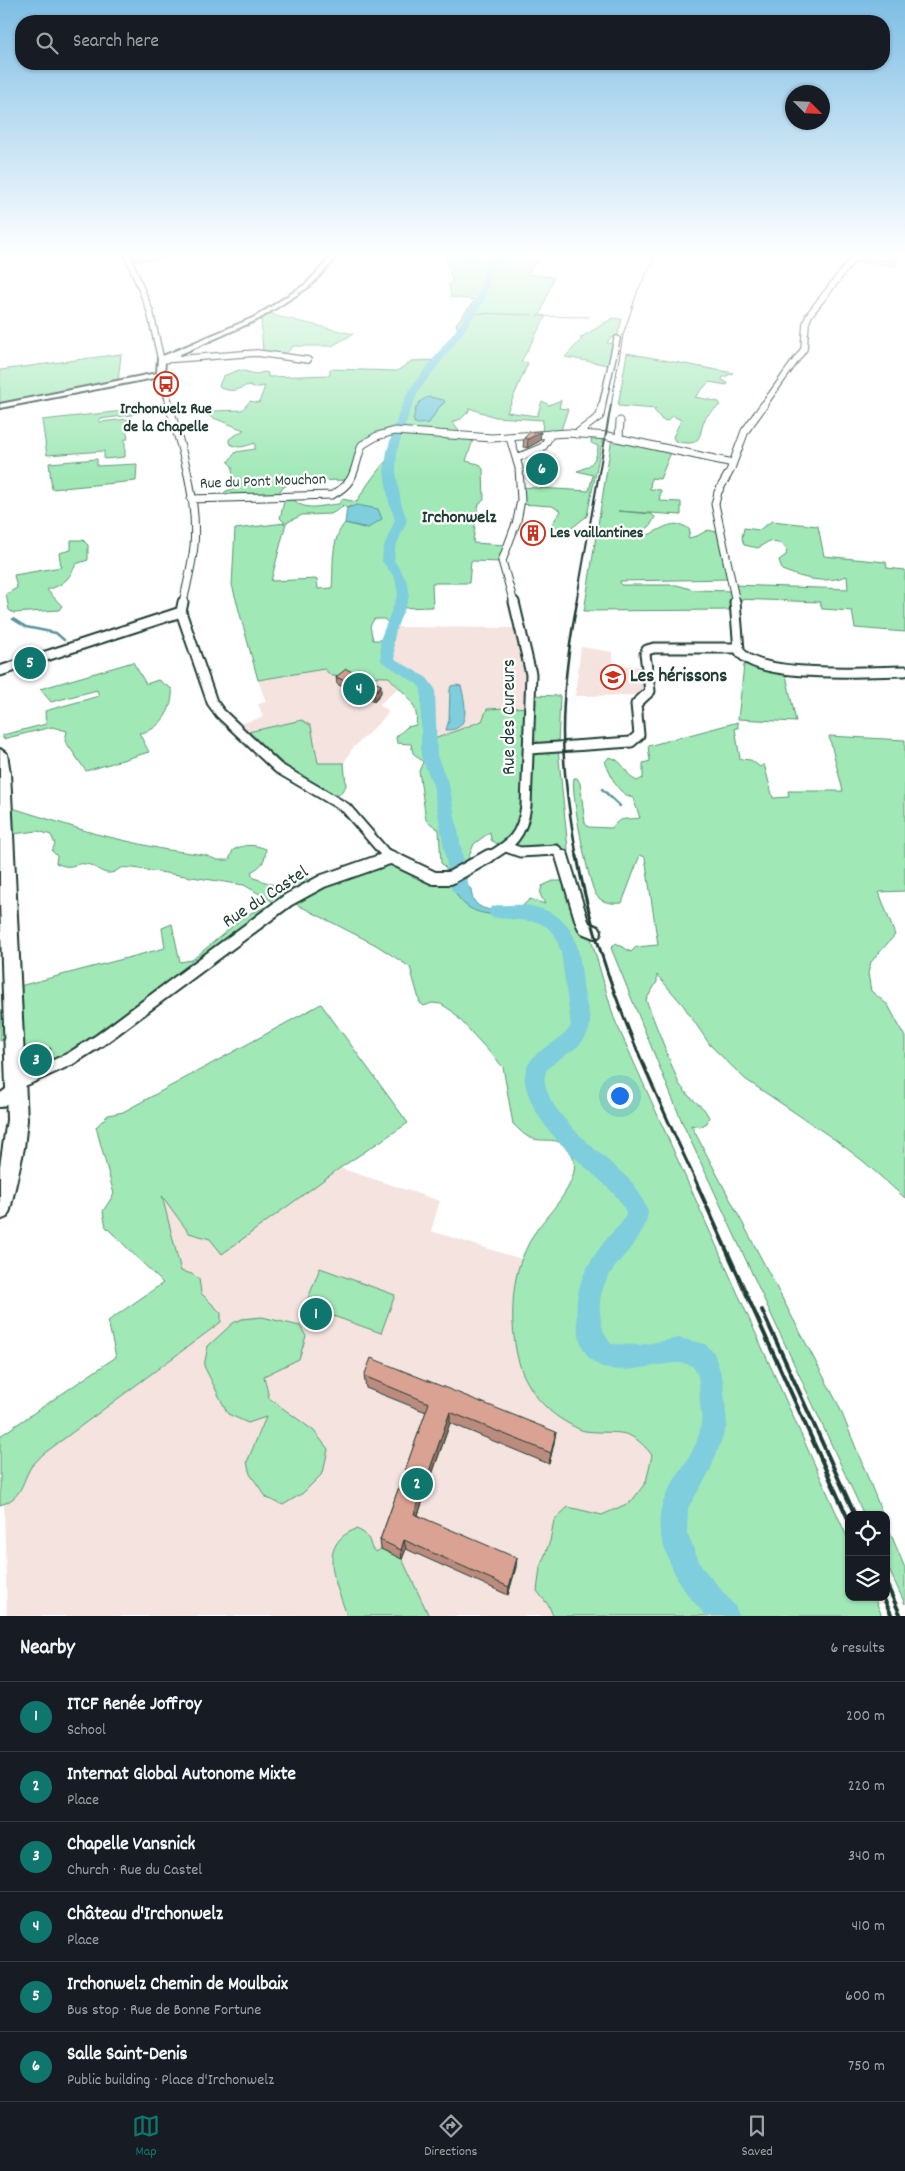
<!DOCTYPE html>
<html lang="en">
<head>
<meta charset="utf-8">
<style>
  body { margin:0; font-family:Dekko,sans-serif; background:#20242c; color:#f1f3f6 }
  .controls { position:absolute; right:15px; bottom:15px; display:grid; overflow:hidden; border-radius:10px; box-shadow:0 1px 4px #0004 }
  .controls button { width:45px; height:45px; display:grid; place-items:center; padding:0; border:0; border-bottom:1px solid #363941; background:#171b24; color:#f1f3f6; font:25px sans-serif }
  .compass { position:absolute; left:785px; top:85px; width:45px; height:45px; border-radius:50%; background:#171b24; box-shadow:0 1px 4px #0004; rotate:114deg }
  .you { position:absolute; left:619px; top:1095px; width:18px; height:18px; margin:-12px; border:4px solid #fff; border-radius:50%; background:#1a73e8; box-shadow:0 0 0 8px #1a73e833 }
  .badge { display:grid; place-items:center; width:32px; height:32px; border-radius:50%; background:#0f766e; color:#fff; font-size:16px; font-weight:700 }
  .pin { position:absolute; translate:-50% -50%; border:2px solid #fff; box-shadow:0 1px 5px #0006 }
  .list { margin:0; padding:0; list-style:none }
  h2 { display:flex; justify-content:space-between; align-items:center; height:65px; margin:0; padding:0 20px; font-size:21px }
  h2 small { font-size:16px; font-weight:400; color:#9ea1a6 }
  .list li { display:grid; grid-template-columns:32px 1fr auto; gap:15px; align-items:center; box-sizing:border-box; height:70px; padding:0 20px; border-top:1px solid #363941 }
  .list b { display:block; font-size:19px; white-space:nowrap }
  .list p { margin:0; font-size:16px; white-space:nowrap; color:#9ea1a6 }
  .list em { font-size:16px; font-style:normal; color:#9ea1a6 }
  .icon { flex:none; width:28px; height:28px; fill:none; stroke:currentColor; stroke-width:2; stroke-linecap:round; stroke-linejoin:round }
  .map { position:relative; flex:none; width:905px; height:1616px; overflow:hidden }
  .search { position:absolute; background:#171b24; box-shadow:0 1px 4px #0004; left:15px; right:15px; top:15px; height:55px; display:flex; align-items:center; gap:12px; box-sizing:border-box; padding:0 18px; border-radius:20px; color:#9ea1a6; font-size:19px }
  .sheet { height:485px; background:#171b24 }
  nav { display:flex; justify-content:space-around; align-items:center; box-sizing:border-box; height:70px; border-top:1px solid #363941; background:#171b24; font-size:14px; color:#9ea1a6 }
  nav a { display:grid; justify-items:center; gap:2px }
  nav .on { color:#0f766e }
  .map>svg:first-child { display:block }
</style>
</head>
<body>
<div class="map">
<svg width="905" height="1616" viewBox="0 0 905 1616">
  <rect width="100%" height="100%" fill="#fff"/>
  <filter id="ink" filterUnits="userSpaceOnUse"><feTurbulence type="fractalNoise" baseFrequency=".02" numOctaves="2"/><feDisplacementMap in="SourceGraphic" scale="10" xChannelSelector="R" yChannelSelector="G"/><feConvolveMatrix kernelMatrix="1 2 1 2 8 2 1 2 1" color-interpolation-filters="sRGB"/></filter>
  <g filter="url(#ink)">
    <path fill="#f4e3de" d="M393 627 522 628 531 707 429 741 428 689 422 681 388 661 387 640Z
      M581 647 612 652 614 665 647 667 646 695 575 696Z
      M324 669 350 675 389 677 398 688 379 705 388 710 387 715 352 749 344 763H318L311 726 302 720 248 732 240 724 263 717 258 704 266 702 258 680Z
      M321 1004 408 1123 340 1168 440 1201 431 1231 521 1259 512 1306 516 1345 522 1372 583 1431 605 1430 625 1434 639 1439 652 1455 646 1482 631 1502 602 1515 624 1616H7L4 1504 0 1505V1436L116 1357 108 1321 181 1271 161 1195Z"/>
    <path fill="#a0e8b6" stroke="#609275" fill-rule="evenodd" d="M127 254H196L130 262Z
      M443 254H494V258L538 261 526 274 554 277 540 315 546 316 521 362 528 363 507 412 537 416 542 401 549 405 561 400 559 408 568 409 560 433 542 434 543 420 495 417 469 408V411L461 419 452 422 459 431 458 434 474 437 466 461 479 464 483 469 484 500 479 504 476 516 473 543 506 545 502 562 471 561 469 583H432L433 607 400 608 393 627 384 619H374L370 626 373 640H387L388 661 422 681 428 689 429 741 482 721 487 709 530 707 531 695 560 696 558 746 541 744 533 739 531 757 538 752 558 749 568 849 562 855C539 853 511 854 491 840L490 832 474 844 466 864 450 878C478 913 472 916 518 914L519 909 530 899 545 904 540 894 542 886 553 881H563L571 886 590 935 614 1018 849 1541V1597H874L882 1616H553L549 1606 537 1591 540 1568 550 1541 554 1520 568 1507 602 1515 631 1502 646 1482 652 1455C628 1425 618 1435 585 1431 580 1430 575 1427 571 1425 548 1413 534 1397 523 1374 510 1343 509 1289 522 1258 526 1249 531 1237 538 1228 551 1210 592 1171 566 1147 556 1136 543 1143 531 1138 524 1136 518 1128 513 1124L503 1067 452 1011 441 1004 432 1003 424 1006 420 1003 410 967 376 945 288 900 100 1040 17 1083 14 1035 0 1041V1013L13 1008 12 988 165 948 162 928 172 924 180 962 192 960 246 915 275 903 244 885 133 868C129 868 124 867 121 868 117 870 115 873 110 873 101 874 95 865 86 864 73 862 73 871 56 863L57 856 52 851 55 844 51 835 38 831 5 835 9 807 96 834 162 849 205 855 217 860H229L233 850C245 844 253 844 266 849 265 862 262 866 251 872L254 878 280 887 299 878 323 881 388 862 424 874 446 873V868L441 863 439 830 426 820 419 771 423 762 413 753 411 744 397 743 396 737 407 727 416 725C420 702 401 692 389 677L332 676 324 669 258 680 232 585 235 529 285 523 280 518 285 498H292C305 513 321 505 339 504L342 499 357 502C360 494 385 459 391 457L399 432 362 445 352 480 288 481 287 485 281 489 278 496H221L226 491 234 489 237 483 233 482 232 466 228 462 236 452 255 449V443C246 446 238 450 229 443V439L244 430 206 415 213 411 242 410 250 401 259 403 265 386 254 388 247 385C238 391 228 393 219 386L223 376 239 370 256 374 265 372 268 373V377L330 375V369L397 371 412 361 438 360 459 332 456 324 475 300 451 297 449 284 452 281 446 258ZM443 404 439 407 429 423H414L416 407ZM342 505 347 508 351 506 364 528 345 523C330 540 334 566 332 588L318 589 317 579 271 581 286 523 302 515 331 514 343 507Z
      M872 254H900L895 266 852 262 855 257 890 261 891 256Z
      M267 311 276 316 353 334 332 346H294L284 355 263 353 261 319 257 318Z
      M613 318 622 319 617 338H610L607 343 614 344 608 365 565 357 582 339 580 338Z
      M627 353 733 373 722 378 723 381 728 383 727 385 709 382 695 397 719 402 720 405C716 408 711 412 707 416 697 429 707 450 675 441L673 437 681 420 673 416 667 421 662 420 654 410 656 409 618 406Z
      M121 354 118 383 0 406V370Z
      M132 410V415L99 419 100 422 128 419 126 427 128 439H125V457L104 459V451L47 455 42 420Z
      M592 435 603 437 587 516 568 531H551L549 528 561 511 552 506 521 504V487L589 491 593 475 577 471C591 467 597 460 598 446L591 443Z
      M612 438 672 450 660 479 651 478 650 489 661 490 659 501 681 502V515L618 511 651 514 655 517 650 526 636 537C654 539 671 513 690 530L688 538 697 536 708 530 721 533 731 579 620 581 621 585H677L694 590 733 591 732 585 848 589 847 576C823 584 805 579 782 570L779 560 786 555 787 550 782 544 769 541 758 548 744 545 742 538 744 528 759 530 772 521 818 526 824 556 886 562 887 568 905 570V632L855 628 852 611 822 609 820 602 735 599 736 610 584 611Z
      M97 459V466L137 464 136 481 52 489 49 463Z
      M71 540H83L88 545V560L76 564C69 580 63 585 47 590L62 606 59 610 14 613 9 610 6 594 17 588 14 575 61 567 59 553 71 550Z
      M133 662 146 684 158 680 172 689C174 709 159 732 139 733L149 752 86 771 65 741 67 731 52 727 3 739V735L46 724 45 711 99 696 97 690 51 702 40 689Z
      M749 662 785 670 796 722 738 719 744 665Z
      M302 720 311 726 318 763H344L346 786 339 795C317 798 265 747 248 732Z
      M738 722V728H735L740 759 751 760 760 767 764 764 773 798 789 797 788 791H843L829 736 905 740V891L879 892 895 935 871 962 868 973 871 991 888 1005 905 1037V1198L863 1161 834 1139 745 1079 710 1045 683 1005 657 975V982L646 1000 679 1084 689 1096 704 1109 709 1117 707 1123 700 1127 691 1125 839 1406 883 1515H864L682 1122 611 948 616 943 631 952 636 947 658 945 645 857 640 855 622 903C612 904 600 903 595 893 588 880 570 791 574 778H577L580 783 585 823 588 827 612 828C619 816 628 820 640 818L633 798C616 793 612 777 605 762L609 757C625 760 625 776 637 781L643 778V763L650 761 648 746Z
      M321 1004 408 1123 340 1168 222 1254 210 1239 189 1233 162 1196 181 1271 192 1274 199 1279 201 1293 221 1313V1322L42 1455C39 1459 34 1463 31 1467 21 1483 23 1498 0 1505V1436L116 1357 108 1321 163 1283 106 1227 103 1211 114 1194 96 1127 108 1115 123 1112Z
      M320 1268 395 1295 381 1333 305 1306Z
      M262 1317 300 1326 306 1336 299 1359 264 1376 269 1398 314 1431 328 1449 323 1473 303 1493 283 1505 267 1498 250 1474 247 1462 266 1417 248 1423 228 1414 204 1366 208 1346 233 1323 242 1319Z
      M886 1522 905 1568V1604L886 1563Z
      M356 1529C367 1533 369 1538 372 1549L376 1552 381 1549 402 1559 429 1616H347C338 1586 314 1545 356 1529Z"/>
    <path fill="#7fcedd" stroke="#599499" d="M430 397 444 400 445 402 439 407 429 423 417 424 413 420C416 409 417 399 430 397Z
      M357 505 378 509 382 519 368 528 345 523 347 508Z
      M456 685 461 686 462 690C466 706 470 731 446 730L449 720 450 690 451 686Z
      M460 873 463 882 471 889C472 915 500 911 519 909V914C486 916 460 916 450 878Z"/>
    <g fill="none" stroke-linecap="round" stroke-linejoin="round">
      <path stroke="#599499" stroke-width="1" d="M470 313 532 315
        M536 316 589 317"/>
      <path stroke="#599499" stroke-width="2.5" d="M13 619 26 627 56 633 64 640
        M602 789 620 806"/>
      <path fill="#7fcedd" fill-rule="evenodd" d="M490 254H498L484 300 462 334 419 390 409 413 397 451 396 472 401 503 407 520 395 549 394 561C424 600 401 601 394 640 393 646 395 653 395 659L427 678 435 689 437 756 449 785 469 888 466 893 460 895 454 893 451 888 433 785 421 756V689L417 684 381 661 380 640 398 594 395 578 382 561 383 549 395 520 389 503 384 472 387 451 399 413 409 390 455 331 476 300Z
        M497 905C506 906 515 904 524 905 579 913 579 946 584 992 586 1008 595 1021 586 1036 577 1052 557 1057 546 1071 534 1106 607 1157 629 1179 638 1189 643 1199 648 1212 645 1249 597 1266 600 1311 601 1325 603 1333 611 1344L640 1345 679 1338 705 1344 714 1353 723 1380 727 1425 710 1471 688 1508 687 1533 701 1566 735 1606 739 1616H706C698 1606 689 1597 682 1587 676 1578 660 1541 660 1531 659 1520 660 1507 665 1498 675 1474 699 1451 701 1423 702 1416 700 1408 700 1401 699 1391 700 1380 696 1371 682 1342 589 1408 578 1330 572 1290 584 1267 609 1236 615 1229 625 1222 626 1212 620 1197 605 1185 594 1175 569 1152 541 1129 529 1096 525 1086 523 1078 527 1067 536 1047 560 1044 571 1026L561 952 555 935 547 927 537 922 491 917 488 912 491 907Z"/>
      <defs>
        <path id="minor-far3" d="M127 254 150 311 161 360 257 353 308 360
          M161 374 170 406
          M602 406 617 339
          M763 406 804 349 806 323 809 315 857 254"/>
        <path id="minor-far2" d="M169 405C182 450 198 498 194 546 192 565 187 584 183 603
          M576 434 600 416 602 405
          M510 438 519 468 521 500 517 521 502 561 514 603
          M619 438 620 421
          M517 458 543 447 551 434
          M191 499 332 495C357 482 353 469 362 445L377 436 395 431 492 438 568 433 608 436 733 463
          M736 603 715 504 718 492 730 471 745 431 764 405"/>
        <path id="minor-far1" d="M735 602 739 650C753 680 874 671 905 671
          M181 612 212 702 220 713 278 768 346 808 389 858
          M0 671 181 612 183 602
          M529 749 631 742 639 735 636 704 650 691 645 654 647 650 654 648H739
          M506 847 520 852 556 850 563 858
          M487 858C512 844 522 836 526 806L531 674 514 602"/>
        <path id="minor" d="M388 856 434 878H450L489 856
          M562 856 582 922 585 928 595 932
          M17 1083 70 1059 100 1040 288 900 323 881 389 858
          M0 1101 16 1089"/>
        <path id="tertiary" d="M334 254H340L310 286 259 319 165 361 164 376 0 408V404L157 373 158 358 255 317 306 284Z"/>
        <path id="secondary" d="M0 749 7 754 10 773 27 1120 24 1148 10 1210 7 1217 0 1220V1166L7 1120 0 901Z"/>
      </defs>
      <use href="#minor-far3" stroke="#1f3d34" stroke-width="8"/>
      <use href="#minor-far2" stroke="#1f3d34" stroke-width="9"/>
      <use href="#minor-far1" stroke="#1f3d34" stroke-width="13"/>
      <use href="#minor" stroke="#1f3d34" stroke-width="16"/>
      <use href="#tertiary" stroke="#1f3d34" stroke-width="4"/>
      <use href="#secondary" stroke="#1f3d34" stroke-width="4"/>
      <use href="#minor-far3" stroke="#fff" stroke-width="5.5"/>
      <use href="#minor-far2" stroke="#fff" stroke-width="7"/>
      <use href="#minor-far1" stroke="#fff" stroke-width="9"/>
      <use href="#minor" stroke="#fff" stroke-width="12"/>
      <use href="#tertiary" fill="#fff" fill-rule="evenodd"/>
      <use href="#secondary" fill="#fff" fill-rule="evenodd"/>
      <path stroke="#1f3d34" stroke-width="1" d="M611 406 623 335 638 290 657 254"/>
      <path stroke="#1f3d34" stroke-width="2" d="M576 603 611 405"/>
      <path stroke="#1f3d34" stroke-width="2.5" d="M577 602C569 645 563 688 563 732 563 774 570 816 577 858"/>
      <path stroke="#1f3d34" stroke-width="3" d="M577 856C597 972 650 1082 699 1188"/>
      <path stroke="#1f3d34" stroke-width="4" d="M698 1187 849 1521
        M762 1310 855 1515
        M886 1583 901 1616
        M883 1597 892 1616"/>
    </g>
    <path fill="#bb8b7e" stroke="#1f3d34" d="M524 438 540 441 527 448 523 447Z
      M538 525V530L534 543 525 542 526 537Z
      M336 677 381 693 374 701 337 684Z
      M364 1376 554 1443 549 1464 450 1423 418 1515 516 1567 508 1595 406 1549 402 1559 381 1549 380 1540 426 1412 366 1388Z"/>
    <path fill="#997166" stroke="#1f3d34" d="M541 432 540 441 527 448 528 439Z
      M538 525V530L534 543V538Z
      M381 685V693L374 701V694Z
      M50 1048 51 1050 38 1063 31 1064 30 1062Z
      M450 1412V1423L415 1523 414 1514Z
      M556 1432 554 1443 549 1464 551 1453Z
      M404 1540 406 1549 402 1559 401 1550Z
      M517 1558 516 1567 508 1595 509 1587Z"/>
    <path fill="#daa292" stroke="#1f3d34" d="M530 432H541L528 439 524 438Z
      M530 524 538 525 534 538 526 537Z
      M346 669 381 685 374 694 336 677Z
      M50 1048 37 1060 30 1062 32 1055Z
      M371 1358 556 1432 551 1453 450 1412 414 1514 517 1558 509 1587 404 1540 401 1550 380 1540 429 1403 364 1376Z"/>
  </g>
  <linearGradient id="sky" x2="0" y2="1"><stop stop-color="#7ebee4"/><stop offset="0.53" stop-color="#fff"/><stop offset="1" stop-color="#fff" stop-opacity="0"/></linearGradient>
  <rect width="905" height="480" fill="url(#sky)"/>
  <defs>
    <symbol id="bus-ring" viewBox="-11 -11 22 22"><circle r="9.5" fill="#fff" stroke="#c8321e" stroke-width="1.5"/><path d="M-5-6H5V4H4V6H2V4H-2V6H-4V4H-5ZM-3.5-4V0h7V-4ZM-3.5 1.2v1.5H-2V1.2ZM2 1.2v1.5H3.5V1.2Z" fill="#c8321e"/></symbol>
    <symbol id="building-ring" viewBox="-11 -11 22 22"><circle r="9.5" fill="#fff" stroke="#c8321e" stroke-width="1.5"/><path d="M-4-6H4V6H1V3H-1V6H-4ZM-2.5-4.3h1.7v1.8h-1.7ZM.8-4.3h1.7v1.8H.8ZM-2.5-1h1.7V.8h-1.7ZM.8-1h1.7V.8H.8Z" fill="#c8321e"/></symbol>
    <symbol id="school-ring" viewBox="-11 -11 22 22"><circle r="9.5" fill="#fff" stroke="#c8321e" stroke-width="1.5"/><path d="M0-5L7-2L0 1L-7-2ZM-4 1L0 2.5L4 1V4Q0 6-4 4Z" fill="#c8321e"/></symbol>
  </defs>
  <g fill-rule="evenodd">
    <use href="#bus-ring" x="152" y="370" width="28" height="28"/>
    <use href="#building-ring" x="519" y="519" width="28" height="28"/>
    <use href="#school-ring" x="599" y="663" width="28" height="28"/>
  </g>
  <g text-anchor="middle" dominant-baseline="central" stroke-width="4.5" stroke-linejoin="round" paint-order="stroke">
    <g font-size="16" font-weight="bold" fill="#1f3d34" stroke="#fff">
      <text x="166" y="409">Irchonwelz Rue<tspan x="166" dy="18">de la Chapelle</tspan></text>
      <text x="550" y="533" text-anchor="start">Les vaillantines</text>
    </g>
    <g font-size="16" fill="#1f3d34" stroke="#fff">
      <text transform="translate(263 482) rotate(-2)">Rue du Pont Mouchon</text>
    </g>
    <g font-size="18" font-weight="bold" fill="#1f3d34" stroke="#fff">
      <text x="459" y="518">Irchonwelz</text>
    </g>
    <g font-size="19" font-weight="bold" fill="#1f3d34" stroke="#fff" text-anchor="start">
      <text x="630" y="677">Les hérissons</text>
    </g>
    <g font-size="19" fill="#1f3d34" stroke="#fff">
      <text transform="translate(510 717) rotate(-90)">Rue des Cureurs</text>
      <text transform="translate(266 898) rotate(-33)">Rue du Castel</text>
    </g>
  </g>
</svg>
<div class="controls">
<button><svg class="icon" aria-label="locate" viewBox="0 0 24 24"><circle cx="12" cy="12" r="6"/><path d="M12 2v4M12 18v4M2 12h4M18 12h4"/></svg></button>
<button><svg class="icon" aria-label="layers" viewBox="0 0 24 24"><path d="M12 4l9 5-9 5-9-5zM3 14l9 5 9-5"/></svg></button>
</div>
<svg class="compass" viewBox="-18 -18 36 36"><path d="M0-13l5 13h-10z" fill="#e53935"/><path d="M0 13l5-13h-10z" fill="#9ea1a6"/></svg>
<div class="you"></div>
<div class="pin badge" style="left:316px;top:1314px">1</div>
<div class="pin badge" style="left:417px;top:1484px">2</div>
<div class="pin badge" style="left:36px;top:1060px">3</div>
<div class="pin badge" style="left:359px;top:689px">4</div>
<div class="pin badge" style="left:30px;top:663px">5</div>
<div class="pin badge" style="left:542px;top:469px">6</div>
<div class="search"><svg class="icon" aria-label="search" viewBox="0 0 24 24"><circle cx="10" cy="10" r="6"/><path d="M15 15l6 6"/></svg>Search here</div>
</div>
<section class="sheet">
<h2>Nearby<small>6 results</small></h2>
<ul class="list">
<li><span class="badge">1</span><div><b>ITCF Renée Joffroy</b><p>School</p></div><em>200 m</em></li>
<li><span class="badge">2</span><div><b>Internat Global Autonome Mixte</b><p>Place</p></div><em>220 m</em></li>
<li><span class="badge">3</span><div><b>Chapelle Vansnick</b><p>Church · Rue du Castel</p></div><em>340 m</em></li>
<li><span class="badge">4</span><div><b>Château d'Irchonwelz</b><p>Place</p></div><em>410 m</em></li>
<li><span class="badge">5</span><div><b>Irchonwelz Chemin de Moulbaix</b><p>Bus stop · Rue de Bonne Fortune</p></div><em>600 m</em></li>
<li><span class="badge">6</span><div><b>Salle Saint-Denis</b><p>Public building · Place d'Irchonwelz</p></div><em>750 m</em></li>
</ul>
</section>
<nav>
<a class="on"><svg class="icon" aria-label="map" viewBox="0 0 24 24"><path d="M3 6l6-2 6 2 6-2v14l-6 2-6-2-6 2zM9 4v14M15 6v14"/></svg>Map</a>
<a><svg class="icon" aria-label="directions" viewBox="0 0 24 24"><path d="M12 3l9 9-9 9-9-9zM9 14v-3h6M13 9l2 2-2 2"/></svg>Directions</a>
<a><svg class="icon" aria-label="saved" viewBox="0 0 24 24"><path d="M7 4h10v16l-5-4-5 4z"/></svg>Saved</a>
</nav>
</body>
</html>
